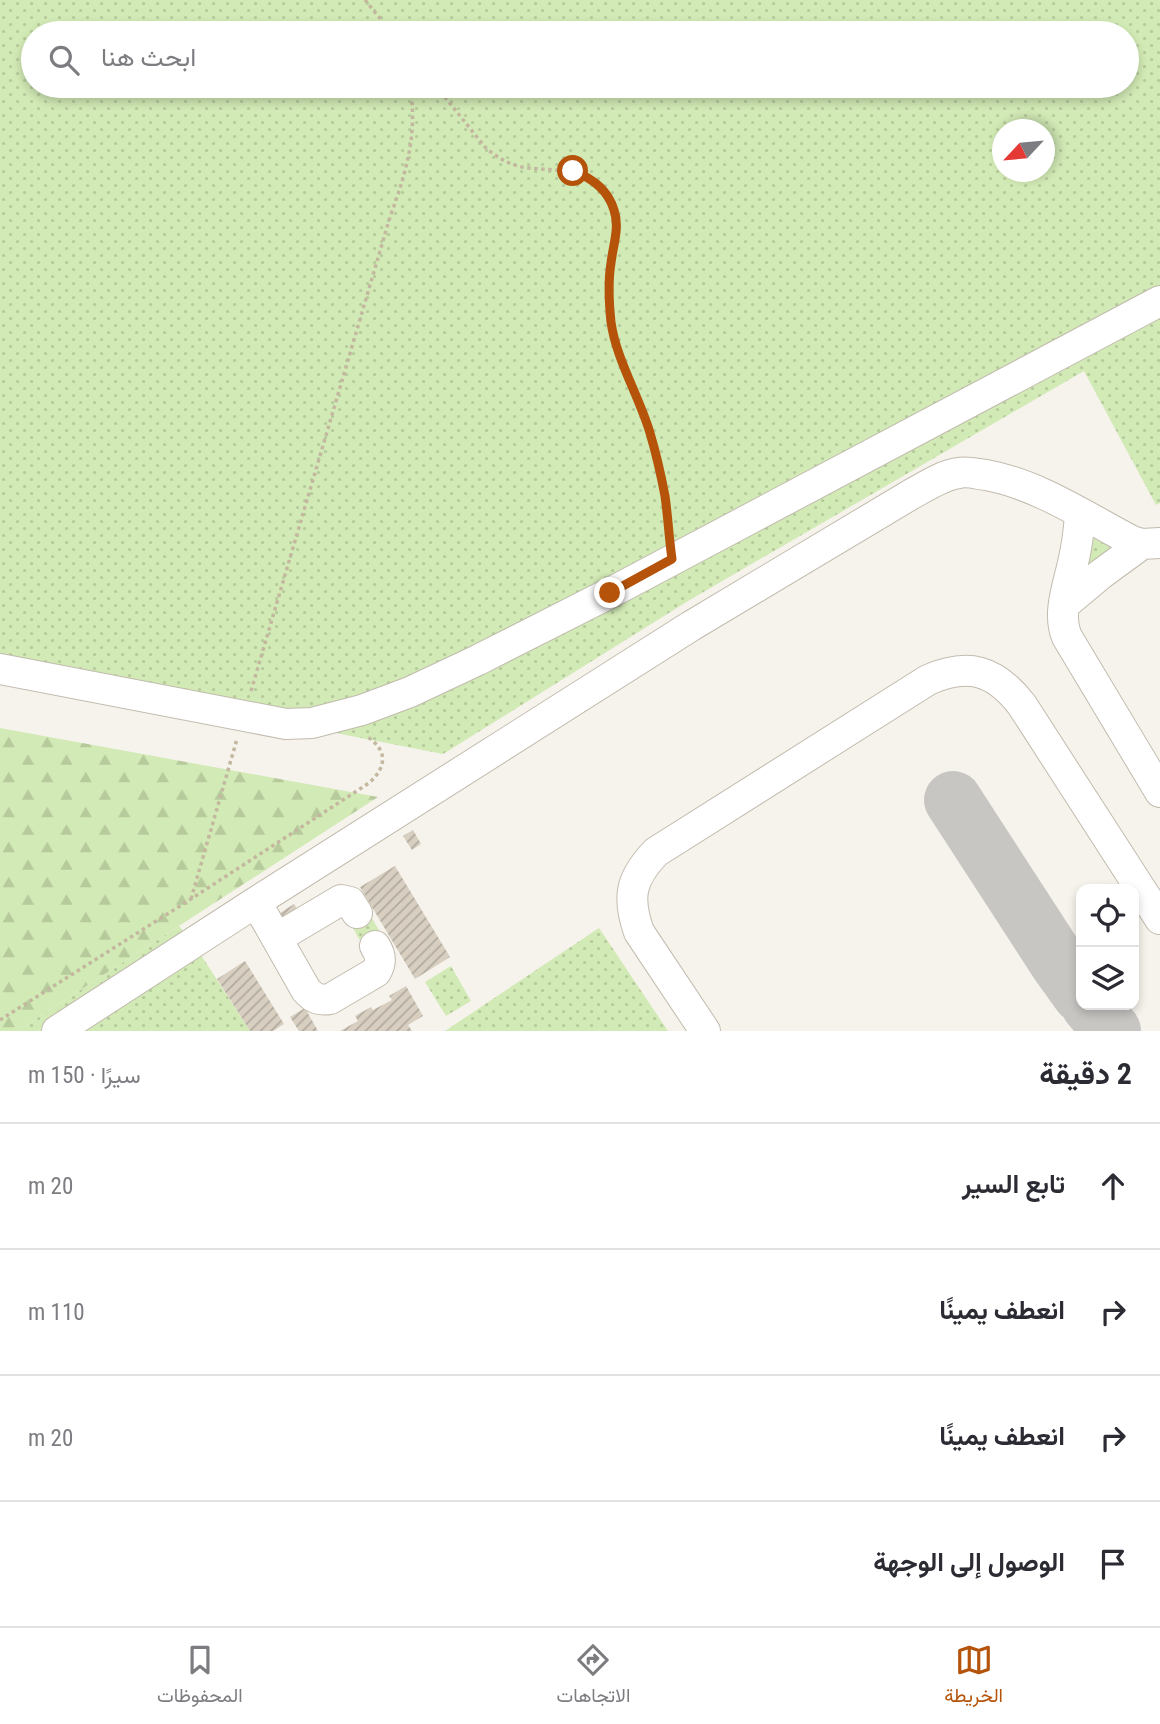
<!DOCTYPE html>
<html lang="ar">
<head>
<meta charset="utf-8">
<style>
  body { margin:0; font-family:"Roboto Condensed",Vazirmatn,sans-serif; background:#f7f7f7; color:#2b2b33; direction:rtl }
  .controls { position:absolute; right:21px; bottom:21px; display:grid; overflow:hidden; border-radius:14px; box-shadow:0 4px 10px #0003 }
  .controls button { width:63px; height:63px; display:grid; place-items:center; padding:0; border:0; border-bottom:2px solid #e1e1e2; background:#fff; color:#2b2b33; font:35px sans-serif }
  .compass { position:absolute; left:992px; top:119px; width:63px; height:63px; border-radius:50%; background:#fff; box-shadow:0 4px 10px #0003; rotate:244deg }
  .stop { position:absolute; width:21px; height:21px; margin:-16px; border:5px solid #b45309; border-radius:50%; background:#fff }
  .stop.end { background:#b45309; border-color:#fff; box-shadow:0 2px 7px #0008 }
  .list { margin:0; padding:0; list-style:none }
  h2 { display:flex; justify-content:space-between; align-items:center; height:91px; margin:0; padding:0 28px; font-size:30px }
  h2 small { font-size:23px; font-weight:400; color:#7c7c81 }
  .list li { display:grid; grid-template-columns:46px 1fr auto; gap:21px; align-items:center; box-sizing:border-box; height:126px; padding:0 28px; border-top:2px solid #e1e1e2 }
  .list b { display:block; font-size:26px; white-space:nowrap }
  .list em { font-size:23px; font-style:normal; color:#7c7c81 }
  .icon { flex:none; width:38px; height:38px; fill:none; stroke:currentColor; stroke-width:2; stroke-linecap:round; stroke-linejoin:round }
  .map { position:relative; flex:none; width:1160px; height:1031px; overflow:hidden; direction:ltr }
  .search { position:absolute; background:#fff; box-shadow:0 4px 10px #0003; left:21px; right:21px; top:21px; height:77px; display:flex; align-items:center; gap:18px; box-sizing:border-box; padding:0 24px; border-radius:38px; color:#7c7c81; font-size:26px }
  .sheet { height:595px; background:#fff }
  nav { display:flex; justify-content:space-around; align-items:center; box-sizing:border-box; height:98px; border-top:2px solid #e1e1e2; background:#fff; font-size:19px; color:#7c7c81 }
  nav a { display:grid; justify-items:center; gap:4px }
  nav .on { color:#b45309 }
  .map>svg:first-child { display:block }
</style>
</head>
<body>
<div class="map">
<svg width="1160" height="1031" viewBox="0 0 1160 1031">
  <defs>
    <pattern id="grass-dots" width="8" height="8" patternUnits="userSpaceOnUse" patternTransform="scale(1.75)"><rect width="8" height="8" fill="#d2eab5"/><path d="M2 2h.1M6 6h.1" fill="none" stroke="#b6ca9c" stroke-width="1.8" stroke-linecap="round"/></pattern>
    <pattern id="forest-firs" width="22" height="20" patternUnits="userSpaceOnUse" patternTransform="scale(1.75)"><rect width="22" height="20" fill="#d2eab5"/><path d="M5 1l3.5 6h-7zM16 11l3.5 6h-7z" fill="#b6ca9c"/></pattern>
    <pattern id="building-hatch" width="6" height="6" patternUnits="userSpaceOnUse" patternTransform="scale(1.75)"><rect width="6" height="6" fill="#d8cfc1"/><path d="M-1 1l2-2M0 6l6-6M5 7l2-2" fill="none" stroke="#b1aa9e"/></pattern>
  </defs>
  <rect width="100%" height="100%" fill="#f6f3ec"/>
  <path fill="url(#grass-dots)" fill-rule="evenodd" d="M0 0H1160V503L1156 505 1084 371 688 601 443 754 0 667ZM33 33H1127V86H33ZM1002 130H1044V172H1002Z
    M1092 538 1109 546 1112 550 1094 566H1086Z
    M368 912 382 935 363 946 350 923Z
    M179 926 189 938 45 1031H17Z
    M599 928 668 1031H445Z
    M199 952 250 1031H81Z
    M451 966 471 1001 446 1016 425 982Z"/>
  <path fill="url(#forest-firs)" d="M0 728 378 797 17 1031H0Z"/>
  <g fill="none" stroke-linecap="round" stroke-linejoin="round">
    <path stroke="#c8c6c3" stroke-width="58" d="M953 800 1058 962 1081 994
      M1090 1005 1112 1031"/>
  </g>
  <path fill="url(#building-hatch)" d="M413 830 421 844 412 850 403 836Z
    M395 866 450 957 415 979 360 887Z
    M294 904 303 918 285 929 277 915Z
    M245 961 284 1024 273 1031H250L217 979Z
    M406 986 423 1016 408 1025 412 1031H340L358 1021 355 1016 371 1007 373 1010 392 1000 389 996Z
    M305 1008 318 1031H299L290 1017Z"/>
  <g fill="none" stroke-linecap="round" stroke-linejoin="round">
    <defs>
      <path id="minor" d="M1080 514C1079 530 1077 546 1073 563 1068 586 1057 614 1067 637L1160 792
        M1064 605 1101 574 1142 544
        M0 669 286 724 312 723 362 710 410 692 478 660 610 593 1160 301
        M256 902 306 990C313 998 319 1001 330 999L376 972C382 962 381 955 375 946
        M277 938 341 900 350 902 357 913
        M57 1031 256 902 691 626 910 495C925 487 942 475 959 473 967 471 977 474 986 475 1037 484 1086 517 1132 541L1142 544 1160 543
        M705 1031 639 932C627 898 630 879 656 852L928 680C968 662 995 670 1022 705L1160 919"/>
    </defs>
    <use href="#minor" stroke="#c2bbae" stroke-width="32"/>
    <path stroke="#c4b79f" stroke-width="3.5" stroke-dasharray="3.5 3.5" stroke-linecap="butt" d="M365 0 392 33
      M436 86 485 147C496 157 508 164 522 167 551 172 580 165 602 189 625 214 614 236 610 265 609 280 609 297 610 313 614 347 630 376 642 408 652 436 660 467 665 496 666 508 667 521 668 533
      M251 691 390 217C406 173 418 134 410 86
      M191 899 237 739
      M0 1020 191 899 369 783C388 766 387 749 366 736"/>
    <use href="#minor" stroke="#fff" stroke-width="30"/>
  </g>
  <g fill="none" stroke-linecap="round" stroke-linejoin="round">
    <path stroke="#b45309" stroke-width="9" d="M573 171C592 178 608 190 614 210 620 228 613 245 611 263 608 281 609 303 611 322 616 359 639 396 650 433 656 453 661 475 665 496 668 517 669 538 672 559L610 593"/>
  </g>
</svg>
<div class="controls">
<button><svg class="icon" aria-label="locate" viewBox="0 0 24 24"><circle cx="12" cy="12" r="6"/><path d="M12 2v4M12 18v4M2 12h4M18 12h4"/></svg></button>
<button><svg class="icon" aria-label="layers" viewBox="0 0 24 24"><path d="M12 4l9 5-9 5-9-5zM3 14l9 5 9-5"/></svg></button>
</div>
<svg class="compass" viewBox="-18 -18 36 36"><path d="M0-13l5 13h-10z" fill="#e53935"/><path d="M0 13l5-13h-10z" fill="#7c7c81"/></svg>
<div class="stop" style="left:573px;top:171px"></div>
<div class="stop end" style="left:610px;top:593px"></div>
<div class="search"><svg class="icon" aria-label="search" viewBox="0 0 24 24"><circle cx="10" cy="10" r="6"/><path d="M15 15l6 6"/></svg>ابحث هنا</div>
</div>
<section class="sheet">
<h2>2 دقيقة<small>سيرًا · 150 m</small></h2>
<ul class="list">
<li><svg class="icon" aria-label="ahead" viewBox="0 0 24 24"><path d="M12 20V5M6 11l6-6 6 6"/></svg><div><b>تابع السير</b></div><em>20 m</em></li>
<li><svg class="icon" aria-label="right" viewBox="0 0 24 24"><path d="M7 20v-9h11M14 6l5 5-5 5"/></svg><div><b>انعطف يمينًا</b></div><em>110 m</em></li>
<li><svg class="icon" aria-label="right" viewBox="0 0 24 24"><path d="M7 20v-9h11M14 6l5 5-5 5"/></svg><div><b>انعطف يمينًا</b></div><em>20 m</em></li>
<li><svg class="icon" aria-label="arrive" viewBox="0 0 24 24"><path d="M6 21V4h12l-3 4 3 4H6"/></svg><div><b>الوصول إلى الوجهة</b></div></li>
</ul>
</section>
<nav>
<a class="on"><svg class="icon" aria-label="map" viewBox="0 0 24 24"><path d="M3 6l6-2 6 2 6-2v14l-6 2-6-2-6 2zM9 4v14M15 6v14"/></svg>الخريطة</a>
<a><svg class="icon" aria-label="directions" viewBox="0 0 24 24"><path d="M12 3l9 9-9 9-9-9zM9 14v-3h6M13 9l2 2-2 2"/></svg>الاتجاهات</a>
<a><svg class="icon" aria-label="saved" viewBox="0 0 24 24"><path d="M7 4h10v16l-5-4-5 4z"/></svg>المحفوظات</a>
</nav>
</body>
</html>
